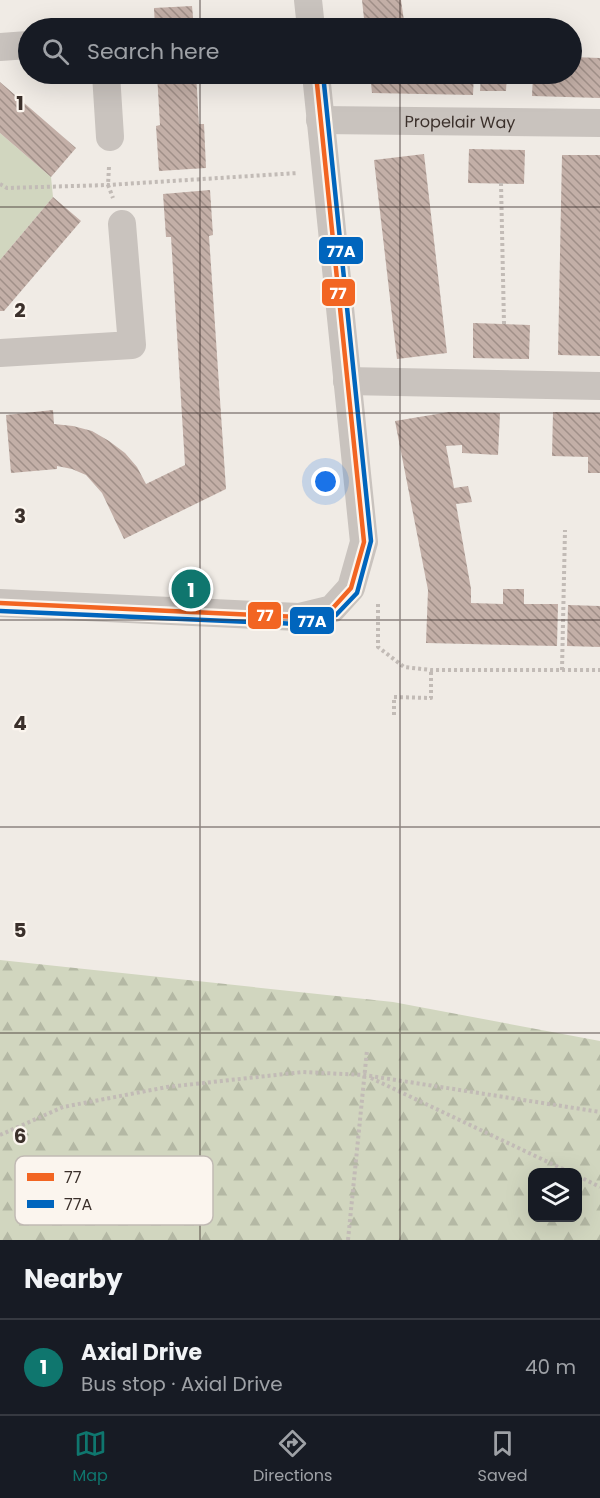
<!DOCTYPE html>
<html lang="en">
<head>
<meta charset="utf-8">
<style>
  body { margin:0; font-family:Poppins,sans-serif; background:#242831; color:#f1f3f6 }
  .controls { position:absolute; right:18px; bottom:18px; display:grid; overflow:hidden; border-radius:12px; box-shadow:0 6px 24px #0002 }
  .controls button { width:54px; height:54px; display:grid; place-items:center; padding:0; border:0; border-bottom:2px solid #363941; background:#171b24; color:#f1f3f6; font:30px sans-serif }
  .you { position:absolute; left:326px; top:482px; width:21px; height:21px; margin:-15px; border:4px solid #fff; border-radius:50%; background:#1a73e8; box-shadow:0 0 0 9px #1a73e833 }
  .badge { display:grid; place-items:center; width:39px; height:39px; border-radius:50%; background:#0f766e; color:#fff; font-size:20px; font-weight:700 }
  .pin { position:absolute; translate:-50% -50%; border:3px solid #fff; box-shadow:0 2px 6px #0006 }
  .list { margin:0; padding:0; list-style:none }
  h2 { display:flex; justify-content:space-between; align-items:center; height:78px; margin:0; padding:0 24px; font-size:26px }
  h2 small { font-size:20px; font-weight:400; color:#9ea1a6 }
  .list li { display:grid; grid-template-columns:39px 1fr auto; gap:18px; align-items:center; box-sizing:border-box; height:96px; padding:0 24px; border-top:2px solid #363941 }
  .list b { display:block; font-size:22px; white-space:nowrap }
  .list p { margin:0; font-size:20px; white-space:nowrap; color:#9ea1a6 }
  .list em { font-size:20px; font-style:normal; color:#9ea1a6 }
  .icon { flex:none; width:33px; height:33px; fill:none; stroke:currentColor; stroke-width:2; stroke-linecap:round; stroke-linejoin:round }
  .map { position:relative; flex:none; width:600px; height:1240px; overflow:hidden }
  .search { position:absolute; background:#171b24; box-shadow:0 6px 24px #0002; left:18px; right:18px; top:18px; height:66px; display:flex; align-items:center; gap:15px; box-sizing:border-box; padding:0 21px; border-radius:33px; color:#9ea1a6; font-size:22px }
  .sheet { height:174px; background:#171b24 }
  nav { display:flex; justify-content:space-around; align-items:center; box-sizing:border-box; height:84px; border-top:2px solid #363941; background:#171b24; font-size:16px; color:#9ea1a6 }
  nav a { display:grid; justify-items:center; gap:3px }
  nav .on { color:#0f766e }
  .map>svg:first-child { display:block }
</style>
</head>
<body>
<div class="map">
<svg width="600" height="1240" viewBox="0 0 600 1240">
  <defs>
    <pattern id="forest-firs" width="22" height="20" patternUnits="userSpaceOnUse" patternTransform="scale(1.5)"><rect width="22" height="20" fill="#d1d6bf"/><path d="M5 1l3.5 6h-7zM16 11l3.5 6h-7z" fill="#b4b8a4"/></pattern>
    <pattern id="building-back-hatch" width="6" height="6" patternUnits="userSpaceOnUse" patternTransform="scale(1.5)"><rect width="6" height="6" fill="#c3afa7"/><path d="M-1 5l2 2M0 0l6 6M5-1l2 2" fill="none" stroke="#a08f88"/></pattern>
  </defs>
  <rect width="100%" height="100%" fill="#f0ebe5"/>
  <path fill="url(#forest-firs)" fill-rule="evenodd" d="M0 960 393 1002 600 1041V1240H0ZM532 1172H578V1218H532Z"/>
  <path fill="#d1d6bf" d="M0 133 51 177 53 197 0 260Z"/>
  <path fill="url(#building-back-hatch)" d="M362 0H401L405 28H365Z
    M192 6 194 28H155L154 8Z
    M572 57 600 58V98L532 96 533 74H572Z
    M157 74H196L199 124H204L206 168 159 171 156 126 160 125Z
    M370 74H474L473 95 372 93Z
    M481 74H507L506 91H480Z
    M0 82 76 148 51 177 0 133Z
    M469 149 525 150 524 184 468 183Z
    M424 154 447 353 397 359 374 160Z
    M562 155H600V356L558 355Z
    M210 190 213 235 209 236 226 489 124 539 102 493 86 475 72 469 57 466V469L11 473 6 415 53 410 54 424 73 426 92 431 109 441 125 453 137 467 146 484 185 465 171 237H166L163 194Z
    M53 197 81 221 4 311H0V260Z
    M473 323 530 325 529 359 473 358Z
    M449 412 500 413 498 455 462 453V445L446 446 454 488 468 486 472 502 456 504 471 589V603L503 604V589H524V604H558L557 646 426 643 428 590 395 421Z
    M553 412 600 413V473H588V457L552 456Z
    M568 605 600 606V647L567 646Z"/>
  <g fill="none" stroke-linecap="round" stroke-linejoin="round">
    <path stroke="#c2bbb6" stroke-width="4" stroke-dasharray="3 3" stroke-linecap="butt" d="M109 167 108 185 113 198
      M501 183 504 324
      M0 184 7 188 108 185 298 173
      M378 604V647L404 667 431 670H600
      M562 670 565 530
      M394 715V697L431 698V670
      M371 1078 569 1172
      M0 1135 63 1107 167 1087 303 1072 364 1075 600 1112
      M578 1176 600 1187
      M348 1240 367 1050"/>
    <g stroke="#c9c3be" stroke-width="28">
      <path d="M308 0 311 28"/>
      <path d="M0 47 28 45"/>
      <path d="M106 74 110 137"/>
      <path id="s1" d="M320 120 600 123"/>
      <path d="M0 353 132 345 122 224"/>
      <path d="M347 381 600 386"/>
      <path d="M0 603 299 617 332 609 351 588 364 542 316 74"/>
    </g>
    <defs>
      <path id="bus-1" d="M0 603 299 617 332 609 351 588 364 542 316 74"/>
      <path id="bus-2" d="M0 611 299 624 336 615 357 593 371 541 323 74"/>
    </defs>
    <use href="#bus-1" stroke="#fbf5ee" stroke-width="9"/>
    <use href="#bus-2" stroke="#fbf5ee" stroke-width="9"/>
    <use href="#bus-1" stroke="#f26522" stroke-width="4.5"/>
    <use href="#bus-2" stroke="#0065bd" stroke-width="4.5"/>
  </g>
  <path fill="none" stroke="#3b302b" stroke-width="1.5" stroke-opacity="0.55" d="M200 0V28M400 0V28M200 74V1240M400 74V1240M0 207H600M0 413H600M0 620H600M0 827H600M0 1033H600"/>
  <g text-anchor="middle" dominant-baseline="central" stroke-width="4.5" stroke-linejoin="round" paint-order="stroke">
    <g font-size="16" fill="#3b302b" stroke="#fbf5ee">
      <text stroke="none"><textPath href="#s1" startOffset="140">Propelair Way</textPath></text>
    </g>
  </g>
  <rect x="15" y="1156" width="198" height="69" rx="9" fill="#fbf5ee" stroke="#c1bab4" stroke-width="1.5"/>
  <rect x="27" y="1173" width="27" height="8" fill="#f26522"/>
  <rect x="27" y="1200" width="27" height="8" fill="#0065bd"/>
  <g font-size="16" fill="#3b302b">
    <text x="64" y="1183">77</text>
    <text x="64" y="1210">77A</text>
  </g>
  <g font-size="20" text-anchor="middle" font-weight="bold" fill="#3b302b" stroke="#fbf5ee" stroke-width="4.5" stroke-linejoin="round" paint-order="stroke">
    <text x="20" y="110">1</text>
    <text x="20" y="317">2</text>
    <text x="20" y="523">3</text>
    <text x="20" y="730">4</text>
    <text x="20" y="937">5</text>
    <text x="20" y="1143">6</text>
  </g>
  <g stroke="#fbf5ee" stroke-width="2">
    <rect x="318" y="236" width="46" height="29" rx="6" fill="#0065bd"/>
    <rect x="321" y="278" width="35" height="29" rx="6" fill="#f26522"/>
    <rect x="247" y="601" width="35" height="29" rx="6" fill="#f26522"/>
    <rect x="289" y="606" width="46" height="29" rx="6" fill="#0065bd"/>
  </g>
  <g font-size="16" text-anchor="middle" font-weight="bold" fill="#fff">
    <text x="341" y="257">77A</text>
    <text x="338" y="299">77</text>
    <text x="265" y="621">77</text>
    <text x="312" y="627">77A</text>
  </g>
</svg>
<div class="controls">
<button><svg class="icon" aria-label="layers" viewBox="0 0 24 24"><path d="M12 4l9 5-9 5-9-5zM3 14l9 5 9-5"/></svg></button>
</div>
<div class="you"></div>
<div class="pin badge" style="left:191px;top:589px">1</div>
<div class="search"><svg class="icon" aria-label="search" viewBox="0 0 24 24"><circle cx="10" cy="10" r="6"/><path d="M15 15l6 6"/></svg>Search here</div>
</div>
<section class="sheet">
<h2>Nearby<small></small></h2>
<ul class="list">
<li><span class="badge">1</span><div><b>Axial Drive</b><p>Bus stop · Axial Drive</p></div><em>40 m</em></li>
</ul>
</section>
<nav>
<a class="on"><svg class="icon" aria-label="map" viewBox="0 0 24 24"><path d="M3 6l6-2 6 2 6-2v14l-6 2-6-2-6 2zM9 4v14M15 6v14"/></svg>Map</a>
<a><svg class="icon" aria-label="directions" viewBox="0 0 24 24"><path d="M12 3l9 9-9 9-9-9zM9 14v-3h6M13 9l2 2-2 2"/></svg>Directions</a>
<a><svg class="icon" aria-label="saved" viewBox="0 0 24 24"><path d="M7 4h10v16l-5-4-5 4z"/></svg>Saved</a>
</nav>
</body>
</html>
